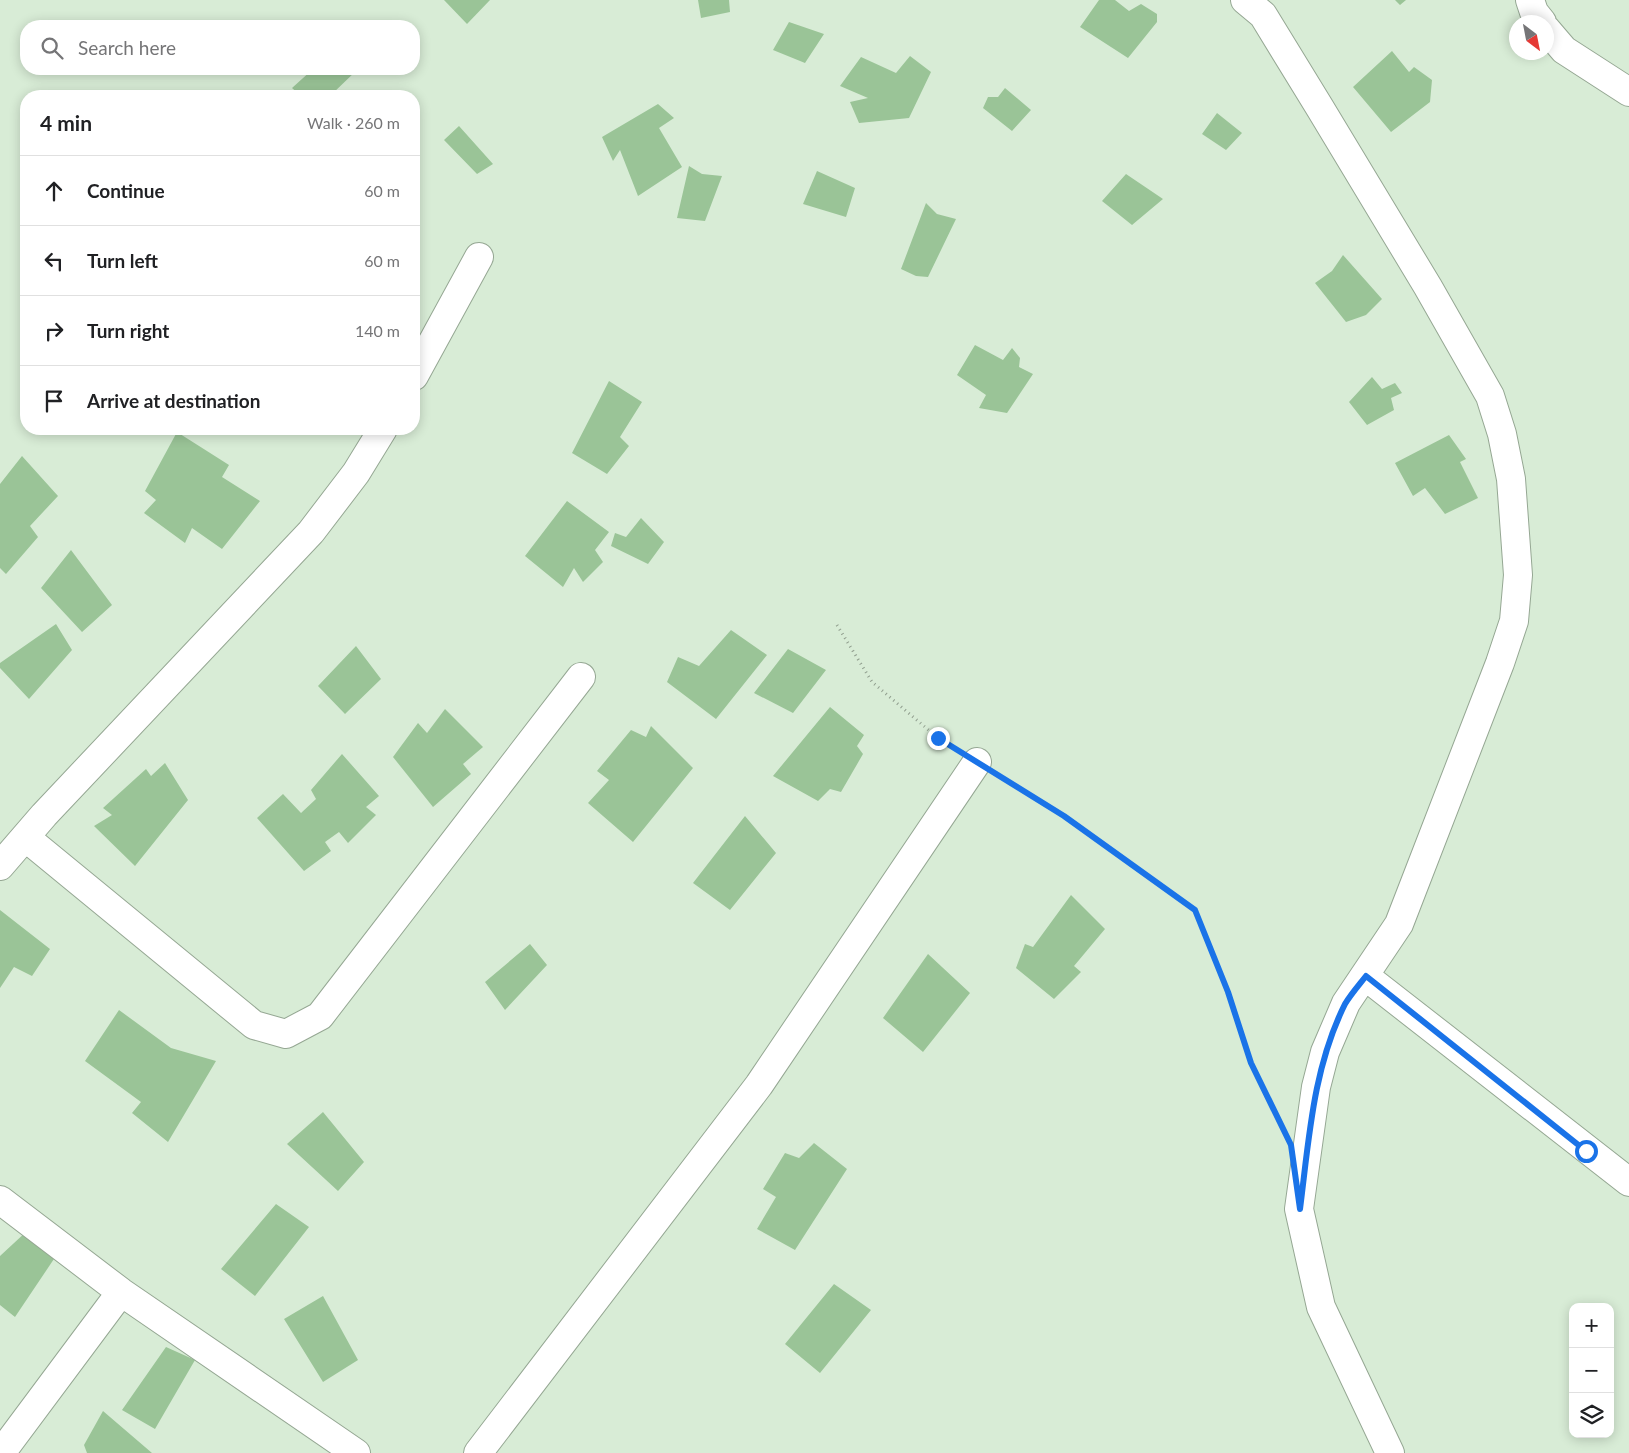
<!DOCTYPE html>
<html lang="en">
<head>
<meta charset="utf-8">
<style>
  body { margin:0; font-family:Lato,sans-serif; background:#f6f6f6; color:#202124 }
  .controls { position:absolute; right:15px; bottom:15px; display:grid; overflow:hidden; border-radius:10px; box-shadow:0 2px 12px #0003 }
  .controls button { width:45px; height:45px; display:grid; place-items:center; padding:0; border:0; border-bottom:1px solid #e0e0e0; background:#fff; color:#202124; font:25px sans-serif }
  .compass { position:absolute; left:1509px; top:15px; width:45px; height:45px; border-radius:50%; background:#fff; box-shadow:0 2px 12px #0003; rotate:148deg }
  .stop { position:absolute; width:15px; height:15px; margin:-11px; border:4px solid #1a73e8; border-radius:50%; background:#fff }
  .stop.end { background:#1a73e8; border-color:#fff; box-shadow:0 1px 5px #0008 }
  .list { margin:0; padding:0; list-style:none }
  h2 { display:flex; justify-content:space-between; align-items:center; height:65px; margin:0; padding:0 20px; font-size:21px }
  h2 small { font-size:16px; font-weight:400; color:#757577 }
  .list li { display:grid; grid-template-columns:32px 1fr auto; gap:15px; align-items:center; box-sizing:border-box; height:70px; padding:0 20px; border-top:1px solid #e0e0e0 }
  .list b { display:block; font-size:19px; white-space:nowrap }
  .list em { font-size:16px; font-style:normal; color:#757577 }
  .icon { flex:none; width:28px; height:28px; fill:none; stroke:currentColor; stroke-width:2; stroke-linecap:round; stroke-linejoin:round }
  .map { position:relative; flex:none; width:1629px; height:1453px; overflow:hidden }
  .search { position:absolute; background:#fff; box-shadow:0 2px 12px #0003; left:20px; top:20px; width:400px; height:55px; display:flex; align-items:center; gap:12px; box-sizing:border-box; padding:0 18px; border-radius:20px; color:#757577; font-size:19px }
  .panel { position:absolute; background:#fff; box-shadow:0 2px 12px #0003; left:20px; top:90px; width:400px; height:345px; border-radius:20px }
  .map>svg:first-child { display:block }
</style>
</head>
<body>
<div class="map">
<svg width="1629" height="1453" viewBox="0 0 1629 1453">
  <rect width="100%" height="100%" fill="#d8ecd6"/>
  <path fill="#9ac497" d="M444 0H490L467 24Z
    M698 0H729L730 12 701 18Z
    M1099 0H1115L1129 11 1141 4 1157 14V22L1128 58 1080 27Z
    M1395 0H1406L1400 5Z
    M789 22 824 34 805 63 773 50Z
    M1392 51 1409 72 1414 67 1432 80 1430 102 1391 132 1353 87Z
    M910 56 931 72 909 118 859 123 850 102 868 98 840 86 861 57 896 73Z
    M313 69H356L357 70 330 96H301L292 88Z
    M1005 88 1031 110 1012 131 983 108 988 97H998Z
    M658 104 674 118 659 128 682 167 638 196 620 150 613 161 602 137Z
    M1217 113 1242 133 1226 150 1202 134Z
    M459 126 493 164 477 174 444 140Z
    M689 166 702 174 722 176 705 221 677 218Z
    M817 171 855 188 846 217 803 204Z
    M1126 174 1163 199 1132 225 1102 201Z
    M926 203 937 214 956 219 928 277 916 276 901 269Z
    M1343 255 1382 299 1366 315 1346 322 1315 283 1332 271Z
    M975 345 1003 360 1012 348 1020 358 1019 367 1033 374 1007 413 979 408 986 395 957 375Z
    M1372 377 1382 389 1395 383 1402 393 1391 398 1394 410 1367 425 1349 402Z
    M609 381 642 402 620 437 629 446 607 474 572 453Z
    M177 432 229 465 222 477 260 501 222 549 192 528 185 543 144 513 156 500 145 491Z
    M1449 435 1466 459 1460 462 1478 498 1445 514 1425 488 1413 496 1395 463Z
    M22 456 58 496 30 526 38 537 6 574 0 568V484Z
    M567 501 609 532 595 550 603 562 583 582 574 568 563 587 525 556Z
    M641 518 664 542 648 564 611 546 615 533 626 537Z
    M71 550 112 605 82 632 41 588Z
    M56 624 72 650 29 699 0 668V663Z
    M731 630 767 655 716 719 667 682 678 657 699 666Z
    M356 646 381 679 345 714 318 686Z
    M788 649 826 670 793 713 754 693Z
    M830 707 864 735 857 746 863 754 841 792 830 789 818 801 773 776Z
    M445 709 483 747 463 764 471 774 433 807 393 757 418 723 427 733Z
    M651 726 693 768 633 842 588 803 609 780 597 771 631 730 646 737Z
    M342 754 379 796 366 807 376 815 348 843 339 832 325 842 331 851 304 871 257 818 283 794 301 813 316 799 311 790Z
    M165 763 188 800 135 866 94 826 112 815 103 808 146 769 151 776Z
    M745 816 776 853 730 910 693 883Z
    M1071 895 1105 929 1074 966 1081 972 1054 999 1016 968 1025 944 1033 947Z
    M0 910 50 949 32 976 14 967 0 988Z
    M530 944 547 965 505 1010 485 982Z
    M928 954 970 993 923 1052 883 1018Z
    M119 1010 171 1048 216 1061 168 1142 132 1113 141 1102 85 1061Z
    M323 1112 364 1162 338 1191 287 1144Z
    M814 1143 847 1169 795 1250 757 1229 776 1197 763 1189 785 1153 799 1158Z
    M276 1204 309 1227 255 1296 221 1269Z
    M27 1231 60 1250 15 1317 0 1305V1256Z
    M834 1284 871 1310 820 1373 785 1344Z
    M323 1296 358 1360 323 1382 284 1319Z
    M166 1347 195 1360 155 1429 122 1410Z
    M103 1411 152 1453H87L84 1445Z"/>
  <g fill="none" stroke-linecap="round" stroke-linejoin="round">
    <defs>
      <path id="minor" d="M1245 0 1263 15 1320 108 1428 287 1490 396 1502 434 1511 479 1518 575 1514 621 1500 663 1399 924 1346 1003 1325 1052 1316 1087 1299 1209 1321 1307 1390 1453
        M1530 0 1534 12 1542 22
        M1546 29 1564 50 1629 92
        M414 376 479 257
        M25 837 254 1025 286 1034 320 1016 581 677
        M0 866 44 815 311 532 356 473 383 429
        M1365 976 1629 1182
        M0 1200 121 1292 356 1453
        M1 1453 121 1292
        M478 1453 759 1085 977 762"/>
    </defs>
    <use href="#minor" stroke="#95a793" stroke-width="30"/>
    <path stroke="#919f8f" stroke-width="3" stroke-dasharray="1 4" stroke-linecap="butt" d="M837 625 872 682 938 738 952 746
      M1002 777 1064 816 1195 910 1227 992 1251 1063 1281 1125"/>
    <use href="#minor" stroke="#fff" stroke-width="28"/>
  </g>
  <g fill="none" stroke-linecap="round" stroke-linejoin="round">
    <path stroke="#1a73e8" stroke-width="6" d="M938 738 1064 816 1195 910 1228 992 1251 1063 1291 1145 1300 1209C1309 1139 1313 1068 1345 1004 1351 994 1359 985 1366 976L1586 1151"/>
  </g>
</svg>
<div class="controls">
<button>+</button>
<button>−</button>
<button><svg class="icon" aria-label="layers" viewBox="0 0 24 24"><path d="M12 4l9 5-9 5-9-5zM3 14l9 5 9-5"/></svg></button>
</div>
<svg class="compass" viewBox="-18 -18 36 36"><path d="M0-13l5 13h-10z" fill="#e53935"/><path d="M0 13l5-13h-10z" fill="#757577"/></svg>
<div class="stop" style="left:1586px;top:1151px"></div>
<div class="stop end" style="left:938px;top:738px"></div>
<div class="search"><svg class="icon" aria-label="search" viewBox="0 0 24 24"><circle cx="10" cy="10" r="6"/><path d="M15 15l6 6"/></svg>Search here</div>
<section class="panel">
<h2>4 min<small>Walk · 260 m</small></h2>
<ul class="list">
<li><svg class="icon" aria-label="ahead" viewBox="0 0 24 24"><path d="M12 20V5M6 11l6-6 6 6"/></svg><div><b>Continue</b></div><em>60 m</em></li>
<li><svg class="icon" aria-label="left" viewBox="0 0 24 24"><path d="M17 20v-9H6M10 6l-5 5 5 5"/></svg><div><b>Turn left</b></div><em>60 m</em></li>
<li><svg class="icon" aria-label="right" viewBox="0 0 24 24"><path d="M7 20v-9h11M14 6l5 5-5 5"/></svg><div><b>Turn right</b></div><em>140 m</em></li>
<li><svg class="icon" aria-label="arrive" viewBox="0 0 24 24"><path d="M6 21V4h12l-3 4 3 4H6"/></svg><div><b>Arrive at destination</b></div></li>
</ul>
</section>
</div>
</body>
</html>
